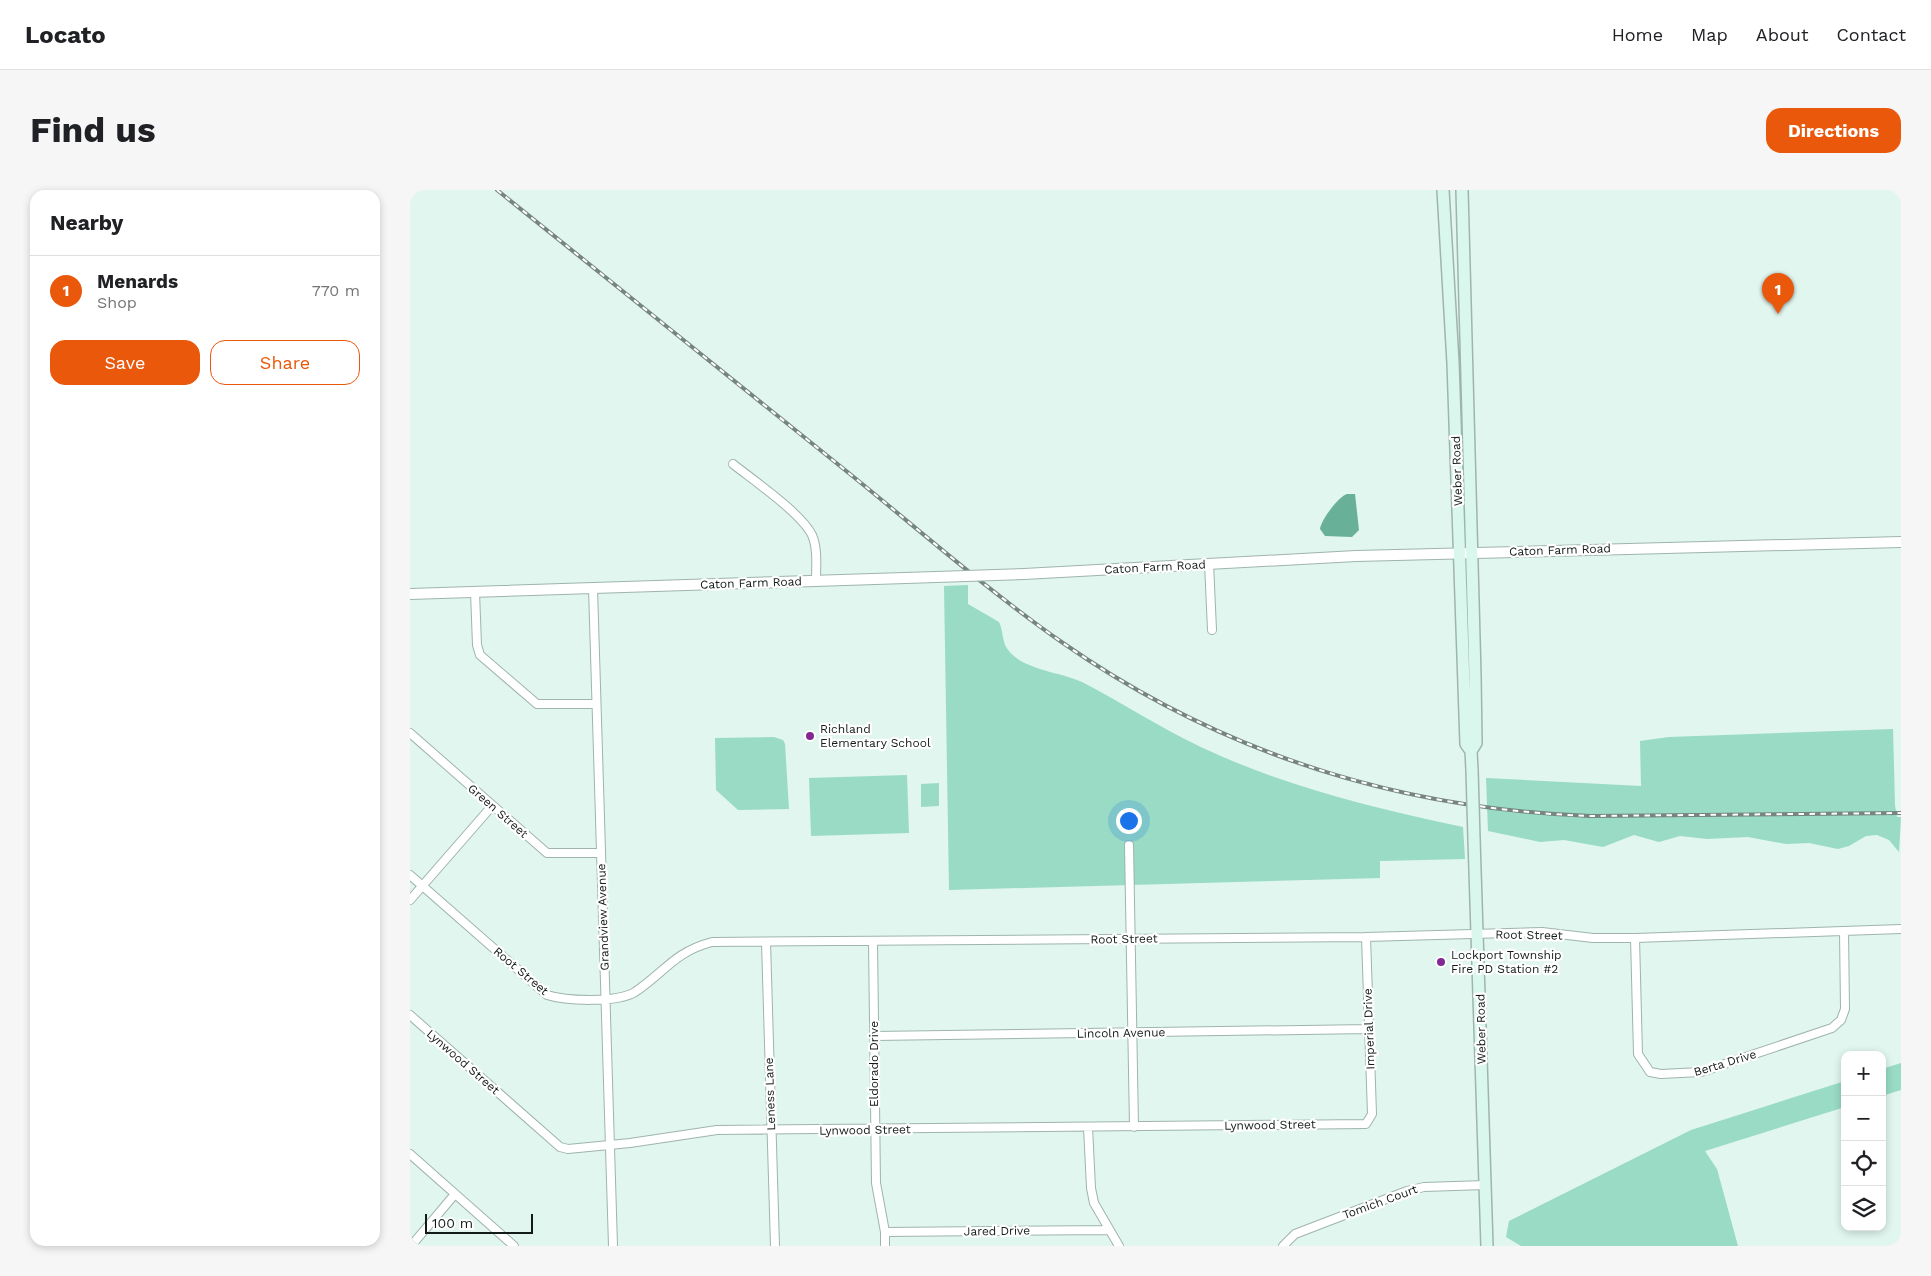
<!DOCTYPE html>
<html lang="en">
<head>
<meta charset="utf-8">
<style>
  body { margin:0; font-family:"Work Sans",sans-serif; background:#f6f6f6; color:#202124 }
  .controls { position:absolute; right:15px; bottom:15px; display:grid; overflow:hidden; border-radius:10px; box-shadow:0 2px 8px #0003 }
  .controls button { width:45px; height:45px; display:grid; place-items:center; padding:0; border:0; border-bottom:1px solid #e0e0e0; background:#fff; color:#202124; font:25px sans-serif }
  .scale { position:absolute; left:15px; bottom:12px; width:108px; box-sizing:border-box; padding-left:5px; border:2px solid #131b18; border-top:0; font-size:14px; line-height:18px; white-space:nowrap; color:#131b18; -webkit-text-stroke:4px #fff; paint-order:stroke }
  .you { position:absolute; left:718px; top:630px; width:18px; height:18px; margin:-12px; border:4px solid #fff; border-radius:50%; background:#1a73e8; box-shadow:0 0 0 8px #1a73e833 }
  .badge { display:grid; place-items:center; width:32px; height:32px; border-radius:50%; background:#ea580c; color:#fff; font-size:16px; font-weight:700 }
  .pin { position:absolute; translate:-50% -41px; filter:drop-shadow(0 1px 2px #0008) }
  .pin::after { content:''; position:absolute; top:26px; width:18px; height:15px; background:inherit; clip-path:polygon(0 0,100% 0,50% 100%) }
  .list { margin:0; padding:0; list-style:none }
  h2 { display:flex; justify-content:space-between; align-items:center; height:65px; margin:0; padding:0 20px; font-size:21px }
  h2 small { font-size:16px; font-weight:400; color:#757577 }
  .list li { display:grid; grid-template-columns:32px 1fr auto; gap:15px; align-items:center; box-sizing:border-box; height:70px; padding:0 20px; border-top:1px solid #e0e0e0 }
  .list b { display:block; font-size:19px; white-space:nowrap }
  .list p { margin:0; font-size:16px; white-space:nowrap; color:#757577 }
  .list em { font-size:16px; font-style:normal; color:#757577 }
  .actions { display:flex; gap:10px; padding:15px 20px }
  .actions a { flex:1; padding:11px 0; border:1px solid #ea580c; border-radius:15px; text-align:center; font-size:18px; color:#ea580c }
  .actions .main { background:#ea580c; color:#fff }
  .icon { flex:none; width:28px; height:28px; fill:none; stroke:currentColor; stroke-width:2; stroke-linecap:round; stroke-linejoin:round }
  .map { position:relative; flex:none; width:1491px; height:1056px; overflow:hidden; border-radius:15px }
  header { display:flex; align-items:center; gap:30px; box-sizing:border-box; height:70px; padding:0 25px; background:#fff; border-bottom:1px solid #e0e0e0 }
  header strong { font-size:24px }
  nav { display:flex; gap:28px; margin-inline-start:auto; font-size:18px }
  .intro { display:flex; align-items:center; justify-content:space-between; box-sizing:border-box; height:120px; padding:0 30px }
  h1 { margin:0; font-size:35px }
  .button { padding:12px 22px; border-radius:15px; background:#ea580c; color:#fff; font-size:18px; font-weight:700 }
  main { display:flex; gap:30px; padding:0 30px }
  aside { flex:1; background:#fff; border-radius:15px; box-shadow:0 2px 8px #0003 }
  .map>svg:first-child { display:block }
</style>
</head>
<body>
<header>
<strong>Locato</strong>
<nav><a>Home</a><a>Map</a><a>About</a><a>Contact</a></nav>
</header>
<div class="intro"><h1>Find us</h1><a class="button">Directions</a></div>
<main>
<aside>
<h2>Nearby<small></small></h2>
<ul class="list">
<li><span class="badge">1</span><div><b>Menards</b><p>Shop</p></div><em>770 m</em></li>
</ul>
<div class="actions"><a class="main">Save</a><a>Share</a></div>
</aside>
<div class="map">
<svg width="1491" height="1056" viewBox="0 0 1491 1056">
  <rect width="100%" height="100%" fill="#e0f6ee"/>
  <path fill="#99dbc4" d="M558 395V414L589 432C593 440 592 449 596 457 611 481 651 481 674 493 714 514 752 539 793 558 876 597 964 618 1053 637L1055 669 970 671V688L539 700 534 396Z
    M1483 539 1485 615 1487 627H1491L1489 662 1479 650 1467 645 1456 646 1439 656 1428 659 1399 653 1376 654 1338 647 1297 649 1270 646 1249 652 1224 645 1193 657 1154 650 1130 652 1078 641 1076 588 1231 596 1230 551 1259 547Z
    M364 547 373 550 375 554 379 619 328 620 306 600 305 548Z
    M497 585 499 643 401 646 399 588Z
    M529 593V616L511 617V594Z
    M1491 873V900L1472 906V879Z
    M1435 891V917L1295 961 1307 979 1328 1056H1111L1096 1047 1099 1031 1281 940Z"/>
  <path fill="#69b098" d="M937 304H945L949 340 942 347 915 346 910 339C911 330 928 307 937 304Z"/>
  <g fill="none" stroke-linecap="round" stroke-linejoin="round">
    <defs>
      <path id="minor" d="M323 274C343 290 391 323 402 345 408 359 406 376 406 391
        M799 373 802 440
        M183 398 203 1056
        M65 402 67 455 70 465 127 514H186
        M0 543 137 663H191
        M719 655 724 937
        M0 685 137 805C156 811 207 813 225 802 255 782 264 762 302 752L956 747 1132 742 1183 748H1225L1491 739
        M0 710 82 616
        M1225 748 1228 864 1240 882 1251 884 1291 882 1422 838 1431 830 1435 819 1434 741
        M463 751 466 993 475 1042V1056
        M356 752 365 1056
        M0 825 150 957 158 959 220 953 307 940 956 934 962 924 956 747
        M464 846 959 839
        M678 937 681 998 684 1013 709 1056
        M0 964 104 1056
        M475 1042 698 1040
        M1 1056 45 1004
        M873 1056 885 1044 997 1001 1014 997 1075 995"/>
      <path id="tertiary" d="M614 384 946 366 1491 352
        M0 404 526 387"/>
      <path id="secondary" d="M1033 0 1043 173 1056 554 1061 561 1062 580
        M1052 0 1065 486 1066 553 1061 561
        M1064 649 1077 1056"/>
    </defs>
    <use href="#minor" stroke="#9fb4ac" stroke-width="10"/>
    <use href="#tertiary" stroke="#9fb4ac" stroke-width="12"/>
    <use href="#secondary" stroke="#9fb4ac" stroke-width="14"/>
    <use href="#minor" stroke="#fff" stroke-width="8"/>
    <use href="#tertiary" stroke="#fff" stroke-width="10"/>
    <use href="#secondary" stroke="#daf7ed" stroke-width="11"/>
    <defs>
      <path id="rail" d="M87 0C203 93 319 187 435 280 507 338 577 400 653 453 811 563 989 619 1180 626L1491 623"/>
    </defs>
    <use href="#rail" stroke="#768580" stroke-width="4"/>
    <use href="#rail" stroke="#fff" stroke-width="2" stroke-dasharray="5.5" stroke-linecap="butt"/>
    <defs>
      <path id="tertiary-bridge" d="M526 387 614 384"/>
      <path id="secondary-bridge" d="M1062 580 1064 649"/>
    </defs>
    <use href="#tertiary-bridge" stroke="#9fb4ac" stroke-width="12" stroke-linecap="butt"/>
    <use href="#secondary-bridge" stroke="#9fb4ac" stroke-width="14" stroke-linecap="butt"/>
    <use href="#tertiary-bridge" stroke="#fff" stroke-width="10"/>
    <use href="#secondary-bridge" stroke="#daf7ed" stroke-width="11"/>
  </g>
  <g fill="#832995" stroke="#fff" stroke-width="2">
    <circle cx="400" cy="546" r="5"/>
    <circle cx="1031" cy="772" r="5"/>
  </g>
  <g text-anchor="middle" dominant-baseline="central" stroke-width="4.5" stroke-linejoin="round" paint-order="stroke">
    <g font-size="12" fill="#131b18" stroke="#fff">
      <text transform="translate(1047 281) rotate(-92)">Weber Road</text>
      <text transform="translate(1150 360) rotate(-2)">Caton Farm Road</text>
      <text transform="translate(745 377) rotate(-3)">Caton Farm Road</text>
      <text transform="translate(341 393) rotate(-2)">Caton Farm Road</text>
      <text transform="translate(88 621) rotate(41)">Green Street</text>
      <text transform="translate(193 727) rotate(-92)">Grandview Avenue</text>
      <text transform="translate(1119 745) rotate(1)">Root Street</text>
      <text transform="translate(714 749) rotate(-1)">Root Street</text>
      <text transform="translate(111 781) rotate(40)">Root Street</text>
      <text transform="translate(959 839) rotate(-92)">Imperial Drive</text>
      <text transform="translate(1071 839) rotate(-91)">Weber Road</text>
      <text transform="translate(711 843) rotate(-1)">Lincoln Avenue</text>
      <text transform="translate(53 872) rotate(41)">Lynwood Street</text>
      <text transform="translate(1315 873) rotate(-17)">Berta Drive</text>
      <text transform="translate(464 874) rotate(-90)">Eldorado Drive</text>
      <text transform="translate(360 904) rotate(-92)">Leness Lane</text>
      <text transform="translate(860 935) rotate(-1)">Lynwood Street</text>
      <text transform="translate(455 940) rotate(-1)">Lynwood Street</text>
      <text transform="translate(970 1012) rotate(-20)">Tomich Court</text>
      <text transform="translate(587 1041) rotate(-1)">Jared Drive</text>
    </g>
    <g font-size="12" fill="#131b18" stroke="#fff" text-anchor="start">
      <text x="410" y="539">Richland<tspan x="410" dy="14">Elementary School</tspan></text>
      <text x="1041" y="765">Lockport Township<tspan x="1041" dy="14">Fire PD Station #2</tspan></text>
    </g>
  </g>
</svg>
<div class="controls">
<button>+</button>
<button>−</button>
<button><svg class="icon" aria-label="locate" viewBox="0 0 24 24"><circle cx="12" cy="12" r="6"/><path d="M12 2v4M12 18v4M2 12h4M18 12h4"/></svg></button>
<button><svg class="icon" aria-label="layers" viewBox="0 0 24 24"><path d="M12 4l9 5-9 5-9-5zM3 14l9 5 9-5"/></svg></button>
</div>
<div class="scale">100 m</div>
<div class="you"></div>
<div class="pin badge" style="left:1368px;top:124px">1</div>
</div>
</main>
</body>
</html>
